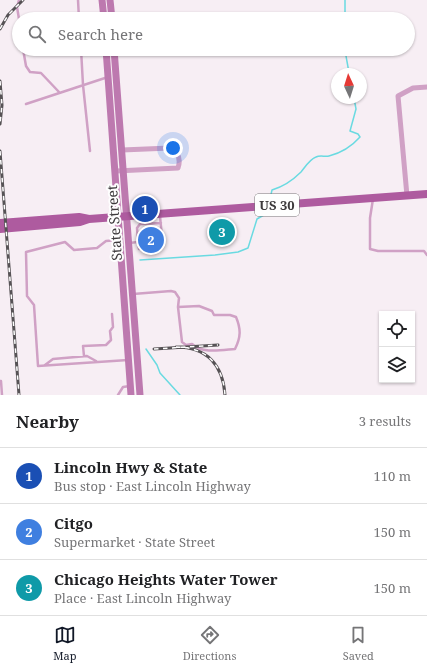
<!DOCTYPE html>
<html lang="en">
<head>
<meta charset="utf-8">
<style>
  body { margin:0; font-family:"Noto Serif",serif; background:#f6f6f6; color:#202124 }
  .controls { position:absolute; right:12px; bottom:12px; display:grid; overflow:hidden; border-radius:0px; box-shadow:0 1px 3px #0004 }
  .controls button { width:36px; height:36px; display:grid; place-items:center; padding:0; border:0; border-bottom:1px solid #e0e0e0; background:#fff; color:#202124; font:20px sans-serif }
  .compass { position:absolute; left:331px; top:68px; width:36px; height:36px; border-radius:50%; background:#fff; box-shadow:0 1px 3px #0004; rotate:356deg }
  .you { position:absolute; left:173px; top:148px; width:14px; height:14px; margin:-10px; border:3px solid #fff; border-radius:50%; background:#1a73e8; box-shadow:0 0 0 6px #1a73e833 }
  .badge { display:grid; place-items:center; width:26px; height:26px; border-radius:50%; background:#111827; color:#fff; font-size:13px; font-weight:700 }
  .pin { position:absolute; translate:-50% -50%; border:2px solid #fff; box-shadow:0 1px 4px #0006 }
  .list { margin:0; padding:0; list-style:none }
  h2 { display:flex; justify-content:space-between; align-items:center; height:52px; margin:0; padding:0 16px; font-size:17px }
  h2 small { font-size:13px; font-weight:400; color:#757577 }
  .list li { display:grid; grid-template-columns:26px 1fr auto; gap:12px; align-items:center; box-sizing:border-box; height:56px; padding:0 16px; border-top:1px solid #e0e0e0 }
  .list b { display:block; font-size:15px; white-space:nowrap }
  .list p { margin:0; font-size:13px; white-space:nowrap; color:#757577 }
  .list em { font-size:13px; font-style:normal; color:#757577 }
  .icon { flex:none; width:22px; height:22px; fill:none; stroke:currentColor; stroke-width:2; stroke-linecap:round; stroke-linejoin:round }
  .map { position:relative; flex:none; width:427px; height:395px; overflow:hidden }
  .search { position:absolute; background:#fff; box-shadow:0 1px 3px #0004; left:12px; right:12px; top:12px; height:44px; display:flex; align-items:center; gap:10px; box-sizing:border-box; padding:0 14px; border-radius:22px; color:#757577; font-size:15px }
  .sheet { height:220px; background:#fff }
  nav { display:flex; justify-content:space-around; align-items:center; box-sizing:border-box; height:56px; border-top:1px solid #e0e0e0; background:#fff; font-size:11px; color:#757577 }
  nav a { display:grid; justify-items:center; gap:2px }
  nav .on { color:#111827 }
  .map>svg:first-child { display:block }
</style>
</head>
<body>
<div class="map">
<svg width="427" height="395" viewBox="0 0 427 395">
  <rect width="100%" height="100%" fill="#f7eef4"/>
  <g fill="none" stroke-linecap="round" stroke-linejoin="round">
    <path stroke="#6adae1" stroke-width="1.5" d="M345 0V19
      M345 49C346 58 348 65 349 74
      M270 199 272 190C282 187 293 180 301 172 305 167 310 159 316 157 320 155 325 157 329 156 341 153 352 146 360 137L358 134 350 131 356 109 354 98
      M140 260 215 255 238 252 248 248 257 219 269 212
      M146 349 157 365 160 373 180 395"/>
    <path stroke="#d0a1c5" stroke-width="2.5" d="M78 0 79 19
      M19 19 17 7 19 0
      M23 49 26 66 30 72 41 73 59 92
      M81 49 83 85 90 151
      M26 104 108 77
      M373 199 370 218V249L378 251H424L427 255
      M118 240 106 241 97 248 74 250 65 242 26 252 27 296 34 305 38 366 128 360
      M138 242 137 228 140 224 161 223
      M129 243 138 242 139 249 163 247 160 216
      M133 294 171 291 175 292 179 298 178 307 182 342 186 345 192 344C202 354 222 350 235 349 241 337 241 329 236 317L230 315H214L212 311 199 306 178 307
      M84 356 83 346 106 345 111 340 110 331 113 327 112 314
      M45 365 53 359 87 356 96 361
      M0 381H1L2 395
      M118 395 123 387 130 386"/>
    <path stroke="#d0a1c5" stroke-width="5" d="M116 171 178 168C181 159 178 152 170 148L122 150
      M407 196 398 96 413 88 427 87"/>
    <path stroke="#bd79af" stroke-width="7" d="M102 0 104 19
      M110 0 112 19
      M106 49 131 395
      M114 49 140 395"/>
    <path stroke="#ae5b9f" stroke-width="8" d="M0 223 79 217 89 219
      M0 229 80 222 89 219 427 194"/>
    <defs>
      <path id="rail" d="M0 29 8 15 23 0
        M0 81 2 105 0 124
        M0 151 19 395
        M176 347C207 347 223 365 225 395
        M154 349 218 345"/>
    </defs>
    <use href="#rail" stroke="#565255" stroke-width="3"/>
    <use href="#rail" stroke="#fefefe" stroke-width="1.5" stroke-dasharray="4.5" stroke-linecap="butt"/>
  </g>
  <g text-anchor="middle" dominant-baseline="central" stroke-width="4" stroke-linejoin="round" paint-order="stroke">
    <rect fill="#fefefe" stroke="#777576" stroke-width="1" x="255" y="194" width="44" height="22" rx="3"/>
    <g font-size="13" font-weight="bold" fill="#3d3a3c">
      <text x="277" y="205">US 30</text>
    </g>
    <g font-size="14" fill="#3d3a3c" stroke="#fefefe">
      <text transform="translate(114 223) rotate(-94)">State Street</text>
    </g>
  </g>
</svg>
<div class="controls">
<button><svg class="icon" aria-label="locate" viewBox="0 0 24 24"><circle cx="12" cy="12" r="6"/><path d="M12 2v4M12 18v4M2 12h4M18 12h4"/></svg></button>
<button><svg class="icon" aria-label="layers" viewBox="0 0 24 24"><path d="M12 4l9 5-9 5-9-5zM3 14l9 5 9-5"/></svg></button>
</div>
<svg class="compass" viewBox="-18 -18 36 36"><path d="M0-13l5 13h-10z" fill="#e53935"/><path d="M0 13l5-13h-10z" fill="#757577"/></svg>
<div class="you"></div>
<div class="pin badge" style="left:145px;top:209px;background:#1a4fb4">1</div>
<div class="pin badge" style="left:151px;top:240px;background:#3f7fe0">2</div>
<div class="pin badge" style="left:222px;top:232px;background:#0f9aa8">3</div>
<div class="search"><svg class="icon" aria-label="search" viewBox="0 0 24 24"><circle cx="10" cy="10" r="6"/><path d="M15 15l6 6"/></svg>Search here</div>
</div>
<section class="sheet">
<h2>Nearby<small>3 results</small></h2>
<ul class="list">
<li><span class="badge" style="background:#1a4fb4">1</span><div><b>Lincoln Hwy &amp; State</b><p>Bus stop · East Lincoln Highway</p></div><em>110 m</em></li>
<li><span class="badge" style="background:#3f7fe0">2</span><div><b>Citgo</b><p>Supermarket · State Street</p></div><em>150 m</em></li>
<li><span class="badge" style="background:#0f9aa8">3</span><div><b>Chicago Heights Water Tower</b><p>Place · East Lincoln Highway</p></div><em>150 m</em></li>
</ul>
</section>
<nav>
<a class="on"><svg class="icon" aria-label="map" viewBox="0 0 24 24"><path d="M3 6l6-2 6 2 6-2v14l-6 2-6-2-6 2zM9 4v14M15 6v14"/></svg>Map</a>
<a><svg class="icon" aria-label="directions" viewBox="0 0 24 24"><path d="M12 3l9 9-9 9-9-9zM9 14v-3h6M13 9l2 2-2 2"/></svg>Directions</a>
<a><svg class="icon" aria-label="saved" viewBox="0 0 24 24"><path d="M7 4h10v16l-5-4-5 4z"/></svg>Saved</a>
</nav>
</body>
</html>
